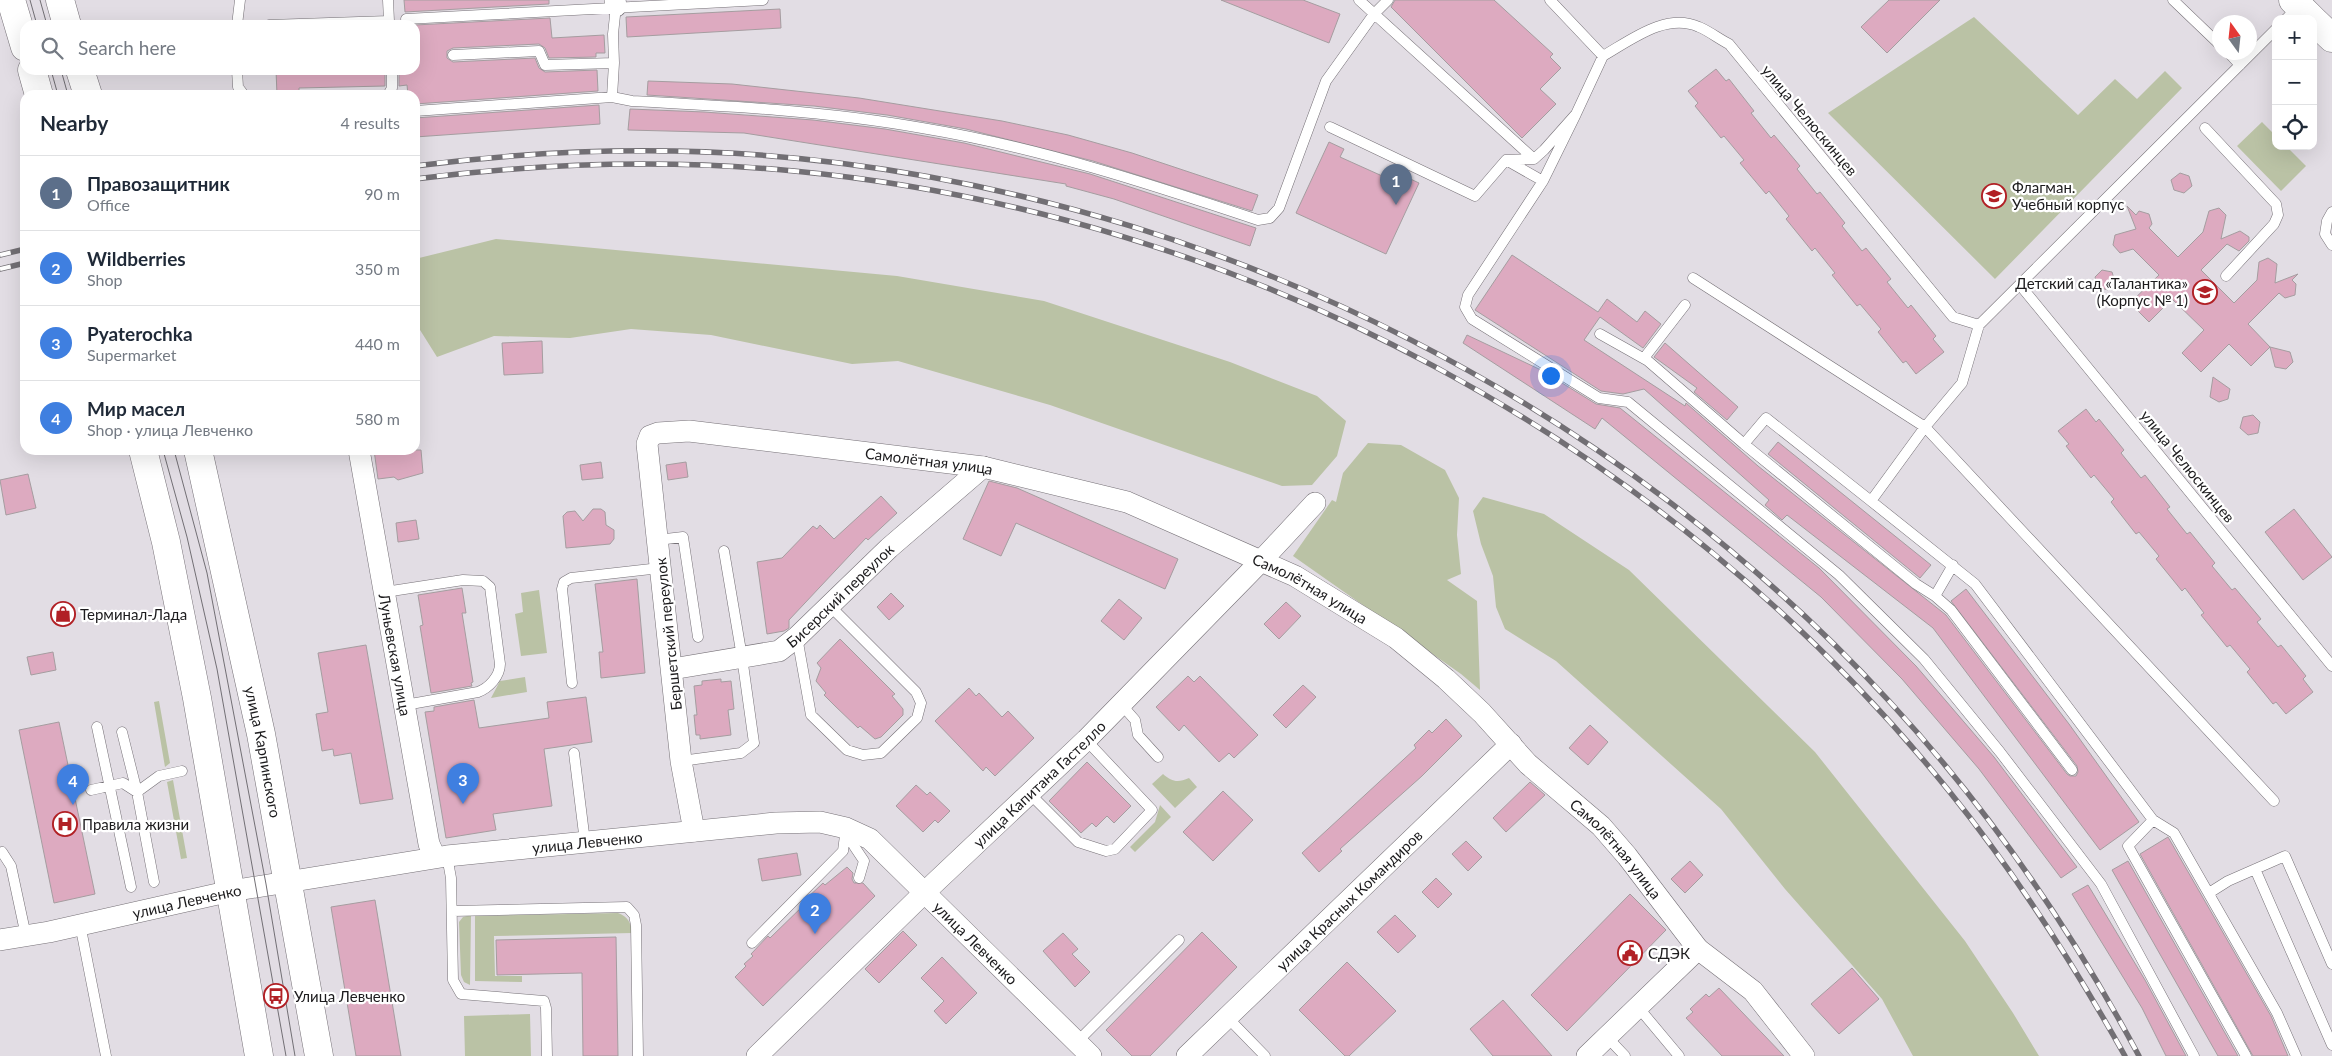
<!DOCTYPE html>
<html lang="en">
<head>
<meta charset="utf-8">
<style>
  body { margin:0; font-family:Lato,sans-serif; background:#f6f6f7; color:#1f2937 }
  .controls { position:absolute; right:15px; top:15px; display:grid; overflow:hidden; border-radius:10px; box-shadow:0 5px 20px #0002 }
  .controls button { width:45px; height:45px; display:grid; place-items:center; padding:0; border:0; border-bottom:1px solid #e0e1e3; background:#fff; color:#1f2937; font:25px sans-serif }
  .compass { position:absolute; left:2212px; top:15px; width:45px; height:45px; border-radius:50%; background:#fff; box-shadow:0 5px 20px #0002; rotate:345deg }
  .you { position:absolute; left:1550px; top:375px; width:18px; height:18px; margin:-12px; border:4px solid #fff; border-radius:50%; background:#1a73e8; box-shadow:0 0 0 8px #1a73e833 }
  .badge { display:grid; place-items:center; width:32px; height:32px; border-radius:50%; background:#b12025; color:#fff; font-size:16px; font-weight:700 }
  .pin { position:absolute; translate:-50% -41px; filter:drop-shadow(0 1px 2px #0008) }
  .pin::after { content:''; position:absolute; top:26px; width:18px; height:15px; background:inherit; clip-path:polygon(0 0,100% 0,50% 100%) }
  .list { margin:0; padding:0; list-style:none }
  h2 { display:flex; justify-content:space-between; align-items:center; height:65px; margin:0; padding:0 20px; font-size:21px }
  h2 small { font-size:16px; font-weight:400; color:#747a83 }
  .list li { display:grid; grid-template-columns:32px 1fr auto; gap:15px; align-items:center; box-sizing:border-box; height:75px; padding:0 20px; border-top:1px solid #e0e1e3 }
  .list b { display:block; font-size:19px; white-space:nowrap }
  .list p { margin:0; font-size:16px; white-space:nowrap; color:#747a83 }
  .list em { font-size:16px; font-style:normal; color:#747a83 }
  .icon { flex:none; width:28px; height:28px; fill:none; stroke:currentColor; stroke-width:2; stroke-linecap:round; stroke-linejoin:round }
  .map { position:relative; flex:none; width:2332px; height:1056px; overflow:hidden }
  .search { position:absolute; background:#fff; box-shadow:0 5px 20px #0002; left:20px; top:20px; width:400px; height:55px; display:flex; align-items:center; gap:12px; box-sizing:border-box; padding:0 18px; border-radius:15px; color:#747a83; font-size:19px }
  .panel { position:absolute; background:#fff; box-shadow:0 5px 20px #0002; left:20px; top:90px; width:400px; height:365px; border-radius:15px }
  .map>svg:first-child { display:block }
</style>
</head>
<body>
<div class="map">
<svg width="2332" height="1056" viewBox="0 0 2332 1056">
  <rect width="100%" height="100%" fill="#e2dde4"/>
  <path fill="#bac2a5" d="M1974 17 2078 115 2115 79 2137 99 2165 71 2182 88 1995 279 1828 113Z
    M2262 122 2276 136V146H2286L2306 166 2281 191 2237 146Z
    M496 239 897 276 1044 301 1230 362 1317 396 1346 421 1337 456 1312 485 1282 486 1050 405 898 361 852 364 711 335 631 329 570 338 494 336 437 357 415 322V259Z
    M1368 443 1401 445 1445 470 1459 498 1457 535 1461 574 1447 580 1477 601 1480 690 1461 674 1293 556 1332 500 1336 502 1343 473Z
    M1483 497 1544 514 1629 570 1815 752 1965 941 2013 1013 2039 1056H1913L1882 999 1785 889 1721 809 1556 661 1505 629 1496 607 1493 576 1481 544 1473 511Z
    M539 590 547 653 521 656 515 614 523 612 521 593Z
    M525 677 527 692 491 698 500 681Z
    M159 701 170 763 165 767 154 702Z
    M1163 774C1172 782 1178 783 1189 778L1197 787 1175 808 1152 784Z
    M173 780 187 858 181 859 167 782Z
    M1160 805 1171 817 1135 852 1130 847 1155 822Z
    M618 913C628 917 631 922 632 933L494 936 495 976H522V982L475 981V916Z
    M471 915 470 985 464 982 461 975 459 922 463 917Z
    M530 1014 531 1056H465L464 1016Z"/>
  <path fill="#ddaac0" stroke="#a59da0" d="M404 0H549V4L405 12Z
    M1221 0H1303L1340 14 1329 43Z
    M1395 0H1494L1553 54 1550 57 1561 68 1540 89 1556 104 1522 138 1391 7Z
    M1889 0H1940L1887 53 1861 27Z
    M780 9 781 28 627 37 626 17Z
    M550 18 552 38 604 35 605 53H596V57L549 58 545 48 539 44 453 48 447 51V58L453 62 535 58 539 68 545 72 597 70 598 91 415 104V95H408L407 85 399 86V70H415V25Z
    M1716 69 1726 81 1729 79 1754 111 1751 113 1771 138 1774 135 1800 166 1797 169 1817 194 1820 192 1845 223 1842 226 1862 251 1866 248 1891 279 1887 282 1908 308 1911 305 1936 336 1933 339 1944 352 1916 374 1906 361 1903 363 1878 332 1881 329 1860 304 1857 306 1832 275 1835 273 1815 248 1812 251 1786 219 1789 216 1769 191 1766 194 1740 163 1744 160 1724 136 1721 138 1695 106 1698 103 1688 91Z
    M276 70H385V86L299 88V95H277Z
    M648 81 732 84 859 98 1002 121 1068 135 1132 153 1258 195 1252 211 1093 161 966 129 887 115 814 106 647 95Z
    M599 105 600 124 415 137V118Z
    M630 109 704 112 813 120 885 129 964 143 1090 174 1256 228 1250 246 1114 199 1066 186V184L744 133 628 130Z
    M1329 142 1344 149 1340 157 1400 184 1404 176 1419 183 1386 254 1296 213Z
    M2180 173 2189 176 2192 186 2184 193 2174 190 2171 180Z
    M2127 206 2136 215 2139 211 2149 214 2152 224 2149 228 2178 257 2203 232 2209 211 2219 208 2226 215 2221 239 2240 231 2249 237V241L2239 251 2227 244 2201 270 2234 303 2257 280 2259 262 2268 258 2277 264 2275 283 2298 274 2292 280 2296 284 2295 295 2285 298 2279 293 2248 324 2270 347 2251 366 2229 344 2201 372 2182 353 2204 330 2172 299 2149 322 2130 303 2159 275 2133 249 2120 253 2113 245 2115 235 2136 229Z
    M1512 255 1598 312 1607 299 1637 322 1645 311 1661 324 1643 348 1600 317 1584 340 1685 406 1686 403 1758 466 1946 615 2067 774 2070 776H2076L2078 772 2077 766 1951 601 1966 589 2069 724 2139 822 2100 850 1933 628 1787 515 1782 520 1765 505 1769 500 1644 389 1623 394 1601 391 1475 310Z
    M2102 270 2112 272 2115 282 2108 290 2098 287 2095 277Z
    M1467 335 1541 370 1596 404 1620 408 1819 568 1916 666 1994 757 2077 867 2061 878 1979 769 1902 679 1821 597 1602 418 1595 429 1463 343Z
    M542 341 543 373 504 375 502 343Z
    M1665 343 1738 407 1727 420 1694 392 1697 388 1654 357Z
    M2270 347 2290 352 2293 362 2286 369 2275 367Z
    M2213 377 2230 389 2228 399 2219 402 2210 397Z
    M2086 409 2096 422 2099 419 2124 450 2121 453 2141 478 2145 475 2170 507 2167 509 2187 534 2190 532 2215 563 2212 566 2232 590 2235 588 2261 619 2257 622 2278 647 2281 645 2306 676 2303 679 2313 692 2286 714 2276 702 2273 704 2247 672 2250 669 2230 645 2227 647 2201 615 2204 613 2185 588 2182 591 2156 559 2159 556 2139 532 2136 534 2111 502 2114 499 2094 475 2091 478 2066 446 2069 444 2058 431Z
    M2253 415 2260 422 2258 433 2248 435 2240 428 2243 417Z
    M1778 442 1931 565 1920 578 1768 454Z
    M374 450H421L423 473 398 480 394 477 378 479Z
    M601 462 603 478 582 480 580 465Z
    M686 462 688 477 668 480 666 465Z
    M28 474 36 508 6 515 0 480Z
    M989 481 1017 488 1178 559 1165 589 1016 523 1001 556 963 539Z
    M881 496 897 513 868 540 866 538 789 620V628L784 631 767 634 757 562 782 558 813 526 817 529 820 525 834 539Z
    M593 509H601L605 512 606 525 614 530V539L610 544 566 548 563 516 567 512 575 511 583 521Z
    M2294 509 2332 557 2303 580 2265 532Z
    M416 520 419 539 398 542 396 523Z
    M637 579 645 673 601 678 599 652H603L595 584Z
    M462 588 466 613H462L473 682 471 683 472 686 431 693 420 626 423 625 418 595Z
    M891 593 904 606 889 620 877 607Z
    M1119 599 1142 618 1124 640 1101 621Z
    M1286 602 1301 616 1279 639 1264 624Z
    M840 639 895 694 892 696 903 709V715L881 737 875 739 860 726 858 728 835 706 824 695 826 693 816 681 821 668 817 663Z
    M366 645 393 799 360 804 351 753 334 756 333 749 322 751 316 714 328 712 318 653Z
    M53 652 56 670 31 675 27 657Z
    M1188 676 1194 682 1200 676 1258 735 1234 758 1229 753 1219 762 1184 725 1179 731 1156 707Z
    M721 679V682L731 681 734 709 728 710 731 735 700 739V735H696L694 715H697L694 686 702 685V681Z
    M1303 685 1316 697 1286 728 1273 715Z
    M969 688 976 696 979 693 1002 717 1008 711 1034 738 995 776 986 767 983 771 935 721Z
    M586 697 592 742 544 749 552 806 493 814 496 830 446 838 425 712 434 711V707L474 700 479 728 549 718 547 702Z
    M1446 719 1462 736 1422 776 1340 849 1342 851 1319 872 1302 853 1416 748 1414 745 1429 730 1432 733Z
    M59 722 95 894 54 903 19 730Z
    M1590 725 1608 742 1588 765 1569 748Z
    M1087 762 1131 806 1114 823 1107 816 1096 827 1092 823 1081 833 1049 801Z
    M1530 782 1545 795 1506 832 1493 818Z
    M916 785 927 795 930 792 950 811 938 823 935 820 923 832 896 806Z
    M1223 791 1253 820 1213 861 1183 832Z
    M2168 837 2271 1016 2288 1056H2253L2140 854Z
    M1466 841 1482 857 1468 871 1452 854Z
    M797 853 801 875 762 881 758 859Z
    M1690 861 1703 875 1685 893 1671 879Z
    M2128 861 2238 1056H2218L2112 870Z
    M847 867 853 873 852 879 854 883H863L875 896 763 1006 735 977 746 966 744 964 753 956 751 954 768 936 770 938 807 902 805 900 823 883 825 885Z
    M1436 878 1452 894 1438 908 1422 892Z
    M2088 885 2145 980 2186 1056H2166L2142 1008 2072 894Z
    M1630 894 1666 930 1567 1031 1531 995Z
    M375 900 401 1056H356L331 907Z
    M1395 915 1416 936 1398 953 1377 932Z
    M903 931 917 945 879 983 865 969Z
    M1202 932 1237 967 1150 1056H1132L1106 1030Z
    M1063 933 1078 949 1072 954 1090 972 1075 987 1043 951Z
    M616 937 618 1056H583L582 973 497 975 496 940Z
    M942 957 977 993 946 1024 934 1011 944 1001 921 978Z
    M1347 962 1396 1011 1349 1056H1345L1299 1010Z
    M1852 968 1879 999 1839 1034 1811 1004Z
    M1719 988 1784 1056H1722L1686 1018 1693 1012 1690 1009 1706 994 1709 997Z
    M1503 1000 1552 1056H1493L1470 1029Z"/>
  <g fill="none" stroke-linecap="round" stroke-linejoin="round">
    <defs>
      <path id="lane" d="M388 0 389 21
        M1359 0 1534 159
        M1550 0 1603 56C1631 40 1666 12 1699 27 1709 31 1719 39 1729 44L1953 317 1979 325 2276 29
        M2173 0 2220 45
        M406 19 763 0
        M2286 19 2298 7
        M237 25 240 0
        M269 25 389 21 390 25
        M2228 52 2240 65
        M453 55 539 51 545 65 614 63 613 34 616 6
        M237 70 238 87 244 95
        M388 95 392 88V70
        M612 97 632 101C729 106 826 111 922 128 1037 147 1147 183 1258 220L1270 218 1279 208 1326 81 1374 14 1388 0
        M415 111 612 97 614 63
        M1576 114 1543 181 1468 295 1465 307 1472 319 1599 398 1628 402 1839 575 1924 659 2000 752 2101 884 2194 1056
        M1330 127 1475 196 1506 160 1543 181
        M2205 128 2276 204 2278 215 2274 224 2226 276
        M1506 160 1534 159 1544 150 1576 114 1603 56
        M2332 212 2327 221 2325 234 2332 245
        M1693 278 1925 427 2274 801
        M2020 285 2332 666
        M1979 325 1962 383 1925 427 1871 501 1975 584 2153 820 2174 833 2277 1013 2296 1056
        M1600 334 1648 361 1744 444
        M1644 358 1685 305
        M1871 501 1766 418 1744 444 1916 584 1935 596 1951 610 2072 770
        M657 540 683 537 698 637
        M385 592 463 580 483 581 490 587 500 664C500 676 489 688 478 692L405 705
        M1935 596 1953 565
        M797 637 811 715 847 750 863 755 881 753 917 718 921 703 916 692 830 606
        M572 683 562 589 564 582 571 578 660 568
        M1121 704 1135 720 1138 735 1158 757
        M97 727 131 887
        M122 732 137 792 154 882
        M574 753 585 842
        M681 761 741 753 754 743 742 657 724 551
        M91 790 123 783 137 792 159 776 182 771
        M1030 794 1078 842 1106 851 1115 849 1152 810 1086 740
        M2153 820 2128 846 2246 1056
        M0 853 2 852 11 866 26 936
        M447 856 451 878 453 980 461 994 544 1001 546 1008 547 1056
        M2255 869 2332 1045
        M2209 893 2228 881 2285 856 2332 964
        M453 911 627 907 634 915 636 925 638 1056
        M80 924 106 1056
        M752 943 843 851 846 828 854 846 864 861 859 878
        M1638 1007 1679 1056
        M1227 1017 1265 1056
        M1607 1037 1625 1056
        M1077 1042 1179 940"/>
      <g id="street">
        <path d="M615 0 616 6"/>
        <path id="s1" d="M359 450 429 844 435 857"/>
        <path id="s2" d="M672 669 779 651 797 637 889 548 983 467"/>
        <path id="s3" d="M694 831 681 761 647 444 650 436 658 433 689 431 983 467 1127 502 1295 576 1396 638 1446 679 1482 713 1528 764 1601 826 1627 856 1698 949 1753 991 1804 1056"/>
        <path id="s4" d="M0 940 49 932 231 891 447 856 776 823 820 822 846 828 870 839 1091 1056"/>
        <path id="s5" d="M757 1056 925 892 1086 740 1261 561 1315 503"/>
        <path id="s6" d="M1187 1056 1511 744"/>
        <path d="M1587 1056 1698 949"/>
      </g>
      <path id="secondary" d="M2293 0 2312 19
        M2313 20 2332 38"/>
      <g id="primary">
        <path d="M11 0 25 47"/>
        <path d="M60 0 67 25"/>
        <path d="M32 70 39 95"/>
        <path d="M80 70 88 95"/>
        <path d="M143 450 166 542 197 698 259 1056"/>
        <path id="s7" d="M198 450 261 734 319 1056"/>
      </g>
    </defs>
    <use href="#lane" stroke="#767177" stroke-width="11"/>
    <use href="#street" stroke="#767177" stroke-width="22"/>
    <use href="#secondary" stroke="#767177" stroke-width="29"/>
    <use href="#primary" stroke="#767177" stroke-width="29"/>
    <use href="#lane" stroke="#fff" stroke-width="10"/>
    <use href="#street" stroke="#fff" stroke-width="21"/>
    <use href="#secondary" stroke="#fff" stroke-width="28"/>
    <use href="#primary" stroke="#fff" stroke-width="28"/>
    <path stroke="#726f74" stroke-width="1" d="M30 0 37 25
      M40 0 47 25
      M51 70 58 95
      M61 70 68 95
      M163 450 187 537 217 669 286 1056
      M174 450 207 573 266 884 295 1056"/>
    <defs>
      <path id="rail" d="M415 166C555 148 699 145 839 163 1237 213 1617 406 1889 701 1987 807 2071 929 2139 1056
        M415 179C540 163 668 159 794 171 1242 214 1666 441 1949 791 2016 874 2073 963 2125 1056
        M0 255 25 249
        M0 269 25 263"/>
    </defs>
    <use href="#rail" stroke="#726f74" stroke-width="5.5"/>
    <use href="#rail" stroke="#fff" stroke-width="4" stroke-dasharray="11" stroke-linecap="butt"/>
  </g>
  <defs>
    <symbol id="school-ring" viewBox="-11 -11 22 22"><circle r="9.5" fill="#fff" stroke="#b12025" stroke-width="1.5"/><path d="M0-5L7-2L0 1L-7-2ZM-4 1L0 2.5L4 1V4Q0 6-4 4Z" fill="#b12025"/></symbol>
    <symbol id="shop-ring" viewBox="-11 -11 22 22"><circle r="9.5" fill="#fff" stroke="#b12025" stroke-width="1.5"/><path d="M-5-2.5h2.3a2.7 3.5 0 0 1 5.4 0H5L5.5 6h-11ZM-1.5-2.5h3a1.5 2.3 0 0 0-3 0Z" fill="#b12025"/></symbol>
    <symbol id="hospital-ring" viewBox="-11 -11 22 22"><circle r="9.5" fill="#fff" stroke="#b12025" stroke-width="1.5"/><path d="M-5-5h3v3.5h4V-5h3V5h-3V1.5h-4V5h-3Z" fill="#b12025"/></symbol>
    <symbol id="civic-ring" viewBox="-11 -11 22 22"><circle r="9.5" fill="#fff" stroke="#b12025" stroke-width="1.5"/><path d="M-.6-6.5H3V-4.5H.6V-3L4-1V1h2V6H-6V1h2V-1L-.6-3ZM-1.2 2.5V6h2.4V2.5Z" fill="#b12025"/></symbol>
    <symbol id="bus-ring" viewBox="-11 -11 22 22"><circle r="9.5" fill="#fff" stroke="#b12025" stroke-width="1.5"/><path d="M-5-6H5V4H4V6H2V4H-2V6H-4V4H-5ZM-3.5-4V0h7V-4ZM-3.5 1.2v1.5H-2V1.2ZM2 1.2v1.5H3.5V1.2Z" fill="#b12025"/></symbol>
  </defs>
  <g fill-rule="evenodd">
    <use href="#school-ring" x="1980" y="182" width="28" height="28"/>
    <use href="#school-ring" x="2191" y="278" width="28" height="28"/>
    <use href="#shop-ring" x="49" y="600" width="28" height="28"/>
    <use href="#hospital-ring" x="51" y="810" width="28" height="28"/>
    <use href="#civic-ring" x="1616" y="939" width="28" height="28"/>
    <use href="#bus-ring" x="262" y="982" width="28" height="28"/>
  </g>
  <g text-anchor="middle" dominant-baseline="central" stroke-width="4.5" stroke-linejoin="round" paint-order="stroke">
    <g font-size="15" fill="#1c1b1d" stroke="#fff">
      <text transform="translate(1810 120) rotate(50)">улица Челюскинцев</text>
      <text stroke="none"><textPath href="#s3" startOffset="680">Самолётная улица</textPath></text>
      <text transform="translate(2188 466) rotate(51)">улица Челюскинцев</text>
      <text stroke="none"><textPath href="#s3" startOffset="1085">Самолётная улица</textPath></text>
      <text stroke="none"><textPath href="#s2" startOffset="191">Бисерский переулок</textPath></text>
      <text transform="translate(668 634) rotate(-96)">Бершетский переулок</text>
      <text stroke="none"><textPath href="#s1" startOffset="208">Луньевская улица</textPath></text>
      <text stroke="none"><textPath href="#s7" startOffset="309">улица Карпинского</textPath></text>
      <text stroke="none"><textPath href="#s5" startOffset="392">улица Капитана Гастелло</textPath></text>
      <text stroke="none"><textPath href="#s4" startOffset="596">улица Левченко</textPath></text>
      <text stroke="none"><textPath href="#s3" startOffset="1490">Самолётная улица</textPath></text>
      <text stroke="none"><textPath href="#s6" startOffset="225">улица Красных Командиров</textPath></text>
      <text stroke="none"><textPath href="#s4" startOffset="191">улица Левченко</textPath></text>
      <text stroke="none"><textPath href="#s4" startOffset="1031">улица Левченко</textPath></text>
    </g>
    <g font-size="15" fill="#1c1b1d" stroke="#fff" text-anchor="start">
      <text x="2012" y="187">Флагман.<tspan x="2012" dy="17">Учебный корпус</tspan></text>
      <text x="2188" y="283" text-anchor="end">Детский сад «Талантика»<tspan x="2188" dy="17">(Корпус № 1)</tspan></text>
      <text x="80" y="614">Терминал-Лада</text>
      <text x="82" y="824">Правила жизни</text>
      <text x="1648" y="953">СДЭК</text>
      <text x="294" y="996">Улица Левченко</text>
    </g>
  </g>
</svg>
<div class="controls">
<button>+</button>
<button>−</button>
<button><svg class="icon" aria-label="locate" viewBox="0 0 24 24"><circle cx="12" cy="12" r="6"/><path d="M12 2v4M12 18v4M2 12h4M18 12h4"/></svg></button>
</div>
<svg class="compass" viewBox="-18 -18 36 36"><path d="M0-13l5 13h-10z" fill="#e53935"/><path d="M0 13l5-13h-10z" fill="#747a83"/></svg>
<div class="you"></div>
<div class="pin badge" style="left:1396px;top:205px;background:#5c6f8a">1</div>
<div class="pin badge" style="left:815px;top:934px;background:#3f7fe0">2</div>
<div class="pin badge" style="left:463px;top:804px;background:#3f7fe0">3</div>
<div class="pin badge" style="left:73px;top:805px;background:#3f7fe0">4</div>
<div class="search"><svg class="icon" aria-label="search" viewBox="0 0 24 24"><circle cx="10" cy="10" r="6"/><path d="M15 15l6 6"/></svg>Search here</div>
<section class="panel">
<h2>Nearby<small>4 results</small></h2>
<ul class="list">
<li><span class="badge" style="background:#5c6f8a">1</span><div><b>Правозащитник</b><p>Office</p></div><em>90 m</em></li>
<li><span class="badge" style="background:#3f7fe0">2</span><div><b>Wildberries</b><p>Shop</p></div><em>350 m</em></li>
<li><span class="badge" style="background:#3f7fe0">3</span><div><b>Pyaterochka</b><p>Supermarket</p></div><em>440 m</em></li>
<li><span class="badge" style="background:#3f7fe0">4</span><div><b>Мир масел</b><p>Shop · улица Левченко</p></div><em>580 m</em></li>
</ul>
</section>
</div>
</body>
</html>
